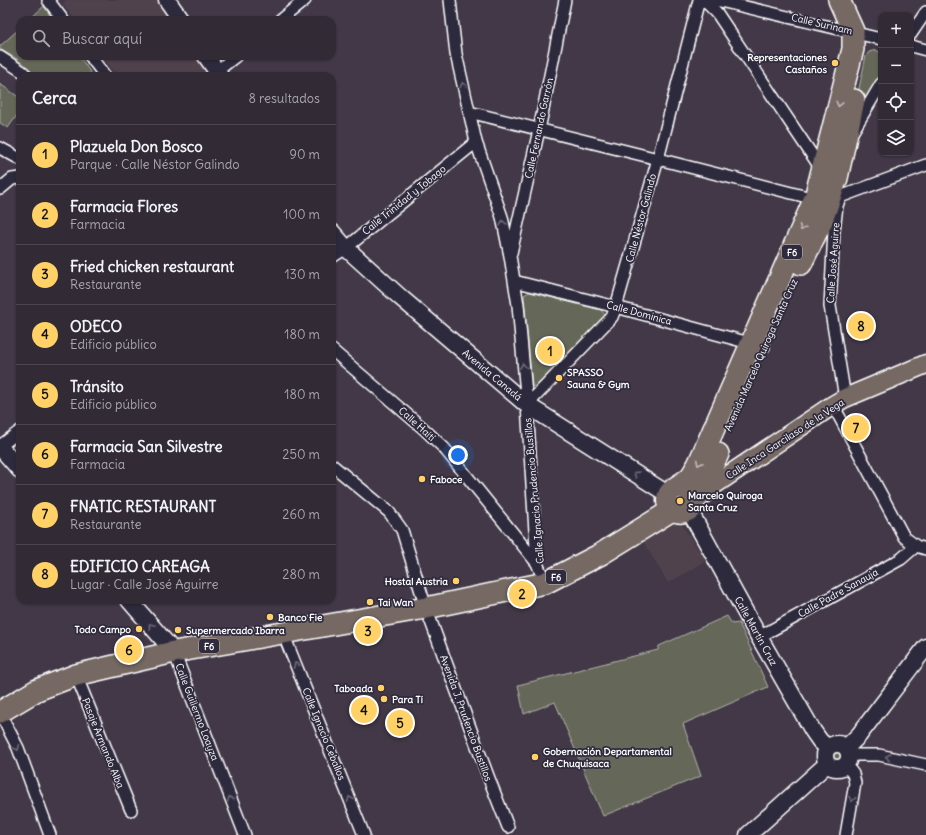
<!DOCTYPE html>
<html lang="es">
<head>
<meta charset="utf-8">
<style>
  body { margin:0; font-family:Delius,sans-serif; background:#3a323d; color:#f1f3f6 }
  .controls { position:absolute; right:12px; top:12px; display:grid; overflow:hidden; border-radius:8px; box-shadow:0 1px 3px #0004 }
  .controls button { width:36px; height:36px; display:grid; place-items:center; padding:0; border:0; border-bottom:1px solid #4d4650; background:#322a35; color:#f1f3f6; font:20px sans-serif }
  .you { position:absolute; left:458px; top:455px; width:14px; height:14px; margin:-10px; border:3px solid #fff; border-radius:50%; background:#1a73e8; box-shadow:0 0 0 6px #1a73e833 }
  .badge { display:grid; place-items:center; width:26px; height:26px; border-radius:50%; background:#ffd166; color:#111; font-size:13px; font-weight:700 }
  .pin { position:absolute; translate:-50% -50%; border:2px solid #fff; box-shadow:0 1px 4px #0006 }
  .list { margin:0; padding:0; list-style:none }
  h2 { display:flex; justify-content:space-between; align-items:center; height:52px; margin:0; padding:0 16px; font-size:17px }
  h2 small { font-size:13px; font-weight:400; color:#a8a7ad }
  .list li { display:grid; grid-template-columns:26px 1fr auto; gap:12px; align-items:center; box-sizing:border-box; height:60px; padding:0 16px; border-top:1px solid #4d4650 }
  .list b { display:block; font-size:15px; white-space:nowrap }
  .list p { margin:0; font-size:13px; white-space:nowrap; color:#a8a7ad }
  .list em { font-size:13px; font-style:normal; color:#a8a7ad }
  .icon { flex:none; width:22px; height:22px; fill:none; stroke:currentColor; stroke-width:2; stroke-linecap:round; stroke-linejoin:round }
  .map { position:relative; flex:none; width:926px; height:835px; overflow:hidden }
  .search { position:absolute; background:#322a35; box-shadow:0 1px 3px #0004; left:16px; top:16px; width:320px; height:44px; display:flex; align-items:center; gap:10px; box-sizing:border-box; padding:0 14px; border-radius:12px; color:#a8a7ad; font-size:15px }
  .panel { position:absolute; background:#322a35; box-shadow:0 1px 3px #0004; left:16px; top:72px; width:320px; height:532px; border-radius:12px }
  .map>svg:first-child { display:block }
</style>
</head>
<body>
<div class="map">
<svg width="926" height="835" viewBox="0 0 926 835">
  <rect width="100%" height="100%" fill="#423847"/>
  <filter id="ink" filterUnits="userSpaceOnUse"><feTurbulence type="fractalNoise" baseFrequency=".025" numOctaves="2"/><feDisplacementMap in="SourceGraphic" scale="8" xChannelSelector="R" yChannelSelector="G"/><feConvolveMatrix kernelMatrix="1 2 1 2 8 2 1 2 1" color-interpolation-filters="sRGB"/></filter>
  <g filter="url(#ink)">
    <path fill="#50424e" d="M66 0H160L174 20H75L63 4Z
      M102 56H198L210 72 204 76H117Z
      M667 521 680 522 706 561 668 583 641 538Z"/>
    <path fill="#656758" stroke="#b2b3ac" d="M44 6 53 20H29Z
      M20 28V56H79L93 76H33L17 59 0 49V46Z
      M876 50 881 53V71L855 127 851 125 866 56 869 52Z
      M0 84 20 98V111L8 128 0 123Z
      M529 292 601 310 606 316 536 387 532 386 524 295Z
      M727 616 732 624 739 623 768 687 683 724 701 776 603 816 555 702 524 714 518 685 658 650 659 646Z
      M829 756a7 7 0 1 1 14 0a7 7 0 1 1-14 0Z"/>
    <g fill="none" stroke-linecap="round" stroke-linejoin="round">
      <defs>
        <path id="street" d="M48 0 63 20
          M450 0 456 54 476 142 502 217 510 256 518 305 527 405 537 563 545 583
          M704 0 717 13 822 170
          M716 0 881 39
          M280 20 305 0
          M911 34 926 12
          M911 46 926 50
          M90 56 105 76
          M0 57 23 72 26 76
          M217 71 236 56
          M469 112 658 159 819 200
          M853 131 881 84
          M0 148 20 159
          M0 189 12 179 20 178
          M840 197 837 206 834 231 830 306 845 398
          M840 197 926 165
          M511 253 539 130 565 0
          M332 257 346 248 476 142
          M514 281 616 307 764 347
          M332 350 424 429 444 448 537 563
          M527 405 612 317 616 307 658 159 699 0
          M833 405 904 537 916 546 926 549
          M0 446 20 431
          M332 465 389 512 402 530 426 608 488 776 508 827
          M283 633 364 835
          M759 637 901 559 916 546
          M174 652 245 835
          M76 675 131 810
          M0 713 18 748 50 835
          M850 755H879L926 765
          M846 835 855 783 853 774 846 765"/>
        <path id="secondary" d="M167 0 181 20
          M206 56 220 76
          M332 232 346 248 400 297 527 405 669 495
          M0 447 20 470
          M689 510 759 637 813 731 820 741 828 748
          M129 600 174 652
          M825 756a12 12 0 1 1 24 0a12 12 0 1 1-24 0Z
          M846 748 859 735 926 647
          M748 835 827 764"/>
        <path id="primary" d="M696 501 711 487 833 405 845 398 926 364"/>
        <path id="highway" d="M801 264 821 223 837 178 854 100
          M677 488C689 486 697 497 691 508 681 518 662 509 669 494 673 487 683 484 689 478 693 475 695 469 698 465L815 198 853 49V31L839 0
          M694 499 701 488 718 454
          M0 712 37 690 76 675 174 652 426 608 545 583 601 554 672 510"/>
      </defs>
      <use href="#street" stroke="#fff" stroke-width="14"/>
      <use href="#secondary" stroke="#fff" stroke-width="19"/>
      <use href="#primary" stroke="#fff" stroke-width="21"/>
      <use href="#highway" stroke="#fff" stroke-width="24"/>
      <use href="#street" stroke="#2f2a3d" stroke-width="11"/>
      <use href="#secondary" stroke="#2f2a3d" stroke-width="16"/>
      <use href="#primary" stroke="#766964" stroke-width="18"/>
      <use href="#highway" stroke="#766964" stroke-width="21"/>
    </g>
    <defs><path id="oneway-chevron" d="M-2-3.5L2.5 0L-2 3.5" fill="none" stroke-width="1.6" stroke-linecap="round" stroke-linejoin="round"/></defs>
    <g stroke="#6d6a77">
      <use href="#oneway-chevron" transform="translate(463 85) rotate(-103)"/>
      <use href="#oneway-chevron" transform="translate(503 223) rotate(-103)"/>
      <use href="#oneway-chevron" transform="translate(523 366) rotate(-95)"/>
      <use href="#oneway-chevron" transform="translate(636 474) rotate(-147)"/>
      <use href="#oneway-chevron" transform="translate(151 626) rotate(-130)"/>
      <use href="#oneway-chevron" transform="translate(296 665) rotate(-112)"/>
      <use href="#oneway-chevron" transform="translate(17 748) rotate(66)"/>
      <use href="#oneway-chevron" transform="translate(888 757) rotate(-169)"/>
      <use href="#oneway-chevron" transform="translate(230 799) rotate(-111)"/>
      <use href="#oneway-chevron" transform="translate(350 799) rotate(-112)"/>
      <use href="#oneway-chevron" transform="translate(852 799) rotate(100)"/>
    </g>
    <g stroke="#c1bcb9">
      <use href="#oneway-chevron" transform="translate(839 104) rotate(104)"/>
      <use href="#oneway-chevron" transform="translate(802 228) rotate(113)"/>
      <use href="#oneway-chevron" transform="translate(699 463) rotate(117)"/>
    </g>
  </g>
  <g fill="#ffd166" stroke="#2f2a3d" stroke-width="1.5">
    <circle cx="835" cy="63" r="4"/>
    <circle cx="559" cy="378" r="4"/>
    <circle cx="422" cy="479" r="4"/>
    <circle cx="680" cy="501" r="4"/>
    <circle cx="456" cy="581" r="4"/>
    <circle cx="370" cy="602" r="4"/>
    <circle cx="270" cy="617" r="4"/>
    <circle cx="139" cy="629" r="4"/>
    <circle cx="178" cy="630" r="4"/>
    <circle cx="381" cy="688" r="4"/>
    <circle cx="384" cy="699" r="4"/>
    <circle cx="535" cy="757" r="4"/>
  </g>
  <g text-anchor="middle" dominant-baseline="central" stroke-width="3.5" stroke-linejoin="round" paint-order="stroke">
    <g fill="#2f2a3d" stroke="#c1bfc5" stroke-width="1">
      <rect x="782" y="245" width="20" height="14" rx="3"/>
      <rect x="546" y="570" width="20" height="14" rx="3"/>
      <rect x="199" y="639" width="20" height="14" rx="3"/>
    </g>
    <g font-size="9" font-weight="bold" fill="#fff">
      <text x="792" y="252">F6</text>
      <text x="556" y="577">F6</text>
      <text x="209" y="646">F6</text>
    </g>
    <g font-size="10" fill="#fff" stroke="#2f2a3d">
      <text transform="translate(822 24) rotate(13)">Calle Surinam</text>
      <text transform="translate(539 128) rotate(-78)">Calle Fernando Garrón</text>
      <text transform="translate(404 200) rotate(-39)">Calle Trinidad y Tobago</text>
      <text transform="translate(641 218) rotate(-75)">Calle Néstor Galindo</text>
      <text transform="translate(833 263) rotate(-86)">Calle José Aguirre</text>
      <text transform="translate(639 313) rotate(15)">Calle Dominica</text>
      <text transform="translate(761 355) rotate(-66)">Avenida Marcelo Quiroga Santa Cruz</text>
      <text transform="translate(492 375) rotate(40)">Avenida Canadá</text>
      <text transform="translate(417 424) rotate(42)">Calle Haití</text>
      <text transform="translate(785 439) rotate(-33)">Calle Inca Garcilaso de la Vega</text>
      <text transform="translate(534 491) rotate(-95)">Calle Ignacio Prudencio Bustillos</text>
      <text transform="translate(838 593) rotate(-29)">Calle Padre Sanauja</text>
      <text transform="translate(756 631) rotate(61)">Calle Martín Cruz</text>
      <text transform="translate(197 712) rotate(69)">Calle Guillermo Loayza</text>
      <text transform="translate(466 718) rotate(70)">Avenida J. Prudencio Bustillos</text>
      <text transform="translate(324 734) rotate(68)">Calle Ignacio Ceballos</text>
      <text transform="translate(103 743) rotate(68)">Pasaje Armando Alba</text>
    </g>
    <g font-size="10" font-weight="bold" fill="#fff" stroke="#2f2a3d" text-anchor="start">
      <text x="827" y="57" text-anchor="end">Representaciones<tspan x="827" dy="12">Castaños</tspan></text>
      <text x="567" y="372">SPASSO<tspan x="567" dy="12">Sauna &amp; Gym</tspan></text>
      <text x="430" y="479">Faboce</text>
      <text x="688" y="495">Marcelo Quiroga<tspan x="688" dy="12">Santa Cruz</tspan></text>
      <text x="448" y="581" text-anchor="end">Hostal Austria</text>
      <text x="378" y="602">Tai Wan</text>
      <text x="278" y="617">Banco Fie</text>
      <text x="131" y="629" text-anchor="end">Todo Campo</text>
      <text x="186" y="630">Supermercado Ibarra</text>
      <text x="373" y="688" text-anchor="end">Taboada</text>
      <text x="392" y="699">Para Tí</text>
      <text x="543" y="751">Gobernación Departamental<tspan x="543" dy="12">de Chuquisaca</tspan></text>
    </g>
  </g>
</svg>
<div class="controls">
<button>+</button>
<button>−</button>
<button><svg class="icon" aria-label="locate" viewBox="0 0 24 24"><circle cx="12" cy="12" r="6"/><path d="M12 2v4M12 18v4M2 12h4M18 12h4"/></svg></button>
<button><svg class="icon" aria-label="layers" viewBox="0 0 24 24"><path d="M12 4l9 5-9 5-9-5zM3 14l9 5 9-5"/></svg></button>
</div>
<div class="you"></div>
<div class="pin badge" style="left:550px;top:351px">1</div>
<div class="pin badge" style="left:522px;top:594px">2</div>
<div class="pin badge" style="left:368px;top:631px">3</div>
<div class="pin badge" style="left:364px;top:710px">4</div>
<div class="pin badge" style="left:400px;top:723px">5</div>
<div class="pin badge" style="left:129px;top:650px">6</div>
<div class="pin badge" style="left:856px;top:428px">7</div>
<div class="pin badge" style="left:861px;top:326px">8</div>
<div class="search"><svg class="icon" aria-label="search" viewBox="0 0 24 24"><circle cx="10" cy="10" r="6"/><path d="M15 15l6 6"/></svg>Buscar aquí</div>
<section class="panel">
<h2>Cerca<small>8 resultados</small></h2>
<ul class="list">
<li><span class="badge">1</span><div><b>Plazuela Don Bosco</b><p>Parque · Calle Néstor Galindo</p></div><em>90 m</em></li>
<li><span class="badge">2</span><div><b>Farmacia Flores</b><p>Farmacia</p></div><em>100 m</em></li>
<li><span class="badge">3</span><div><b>Fried chicken restaurant</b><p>Restaurante</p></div><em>130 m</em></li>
<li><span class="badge">4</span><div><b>ODECO</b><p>Edificio público</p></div><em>180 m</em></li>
<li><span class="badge">5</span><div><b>Tránsito</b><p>Edificio público</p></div><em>180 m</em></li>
<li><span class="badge">6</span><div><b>Farmacia San Silvestre</b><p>Farmacia</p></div><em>250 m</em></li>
<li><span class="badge">7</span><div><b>FNATIC RESTAURANT</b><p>Restaurante</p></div><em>260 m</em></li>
<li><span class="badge">8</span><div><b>EDIFICIO CAREAGA</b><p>Lugar · Calle José Aguirre</p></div><em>280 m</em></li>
</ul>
</section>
</div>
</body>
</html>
